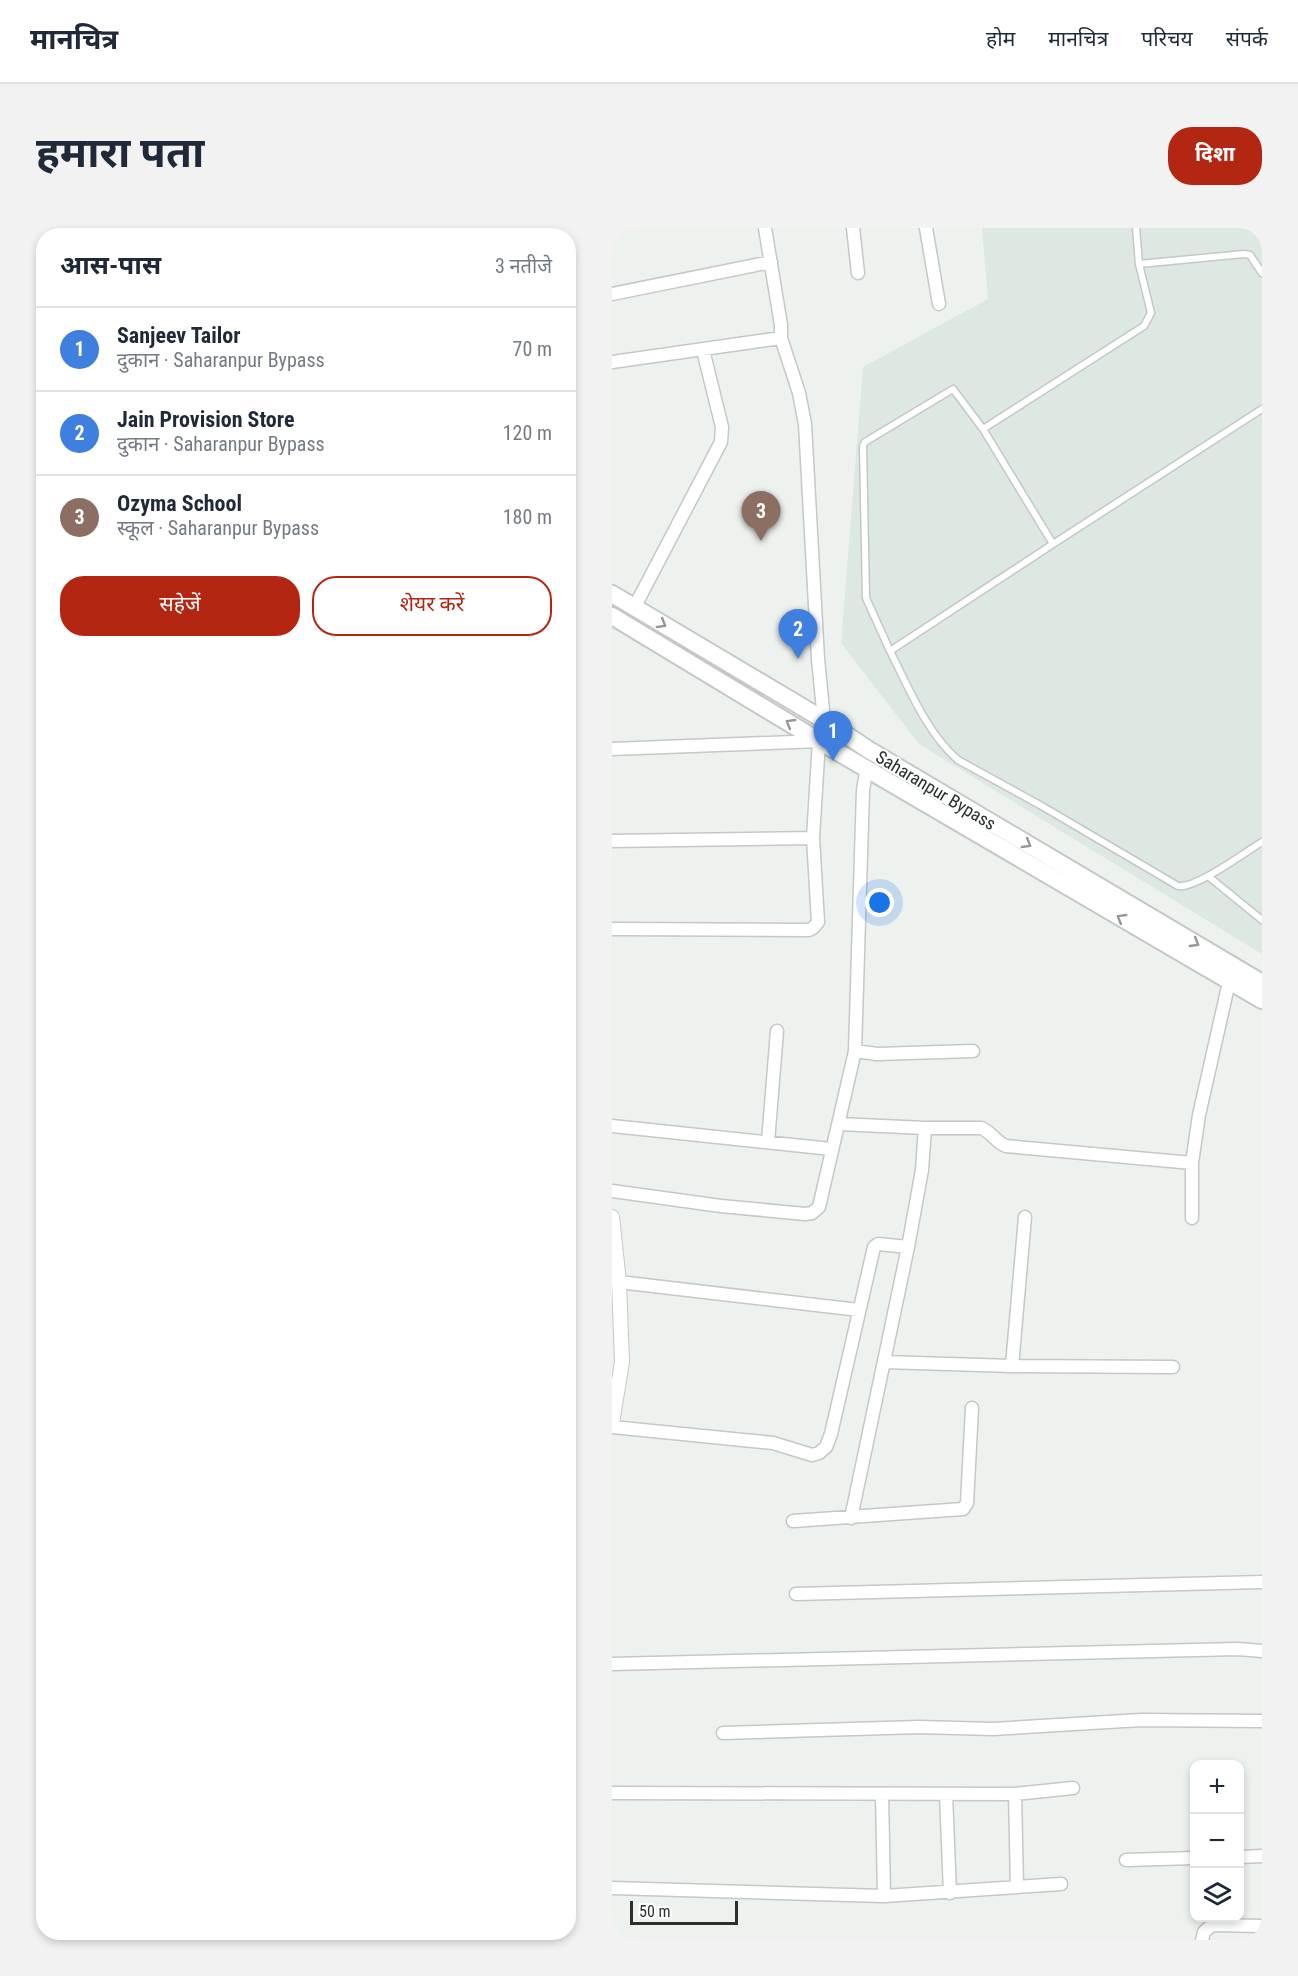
<!DOCTYPE html>
<html lang="hi">
<head>
<meta charset="utf-8">
<style>
  body { margin:0; font-family:"Roboto Condensed","Noto Sans Devanagari",sans-serif; background:#f2f2f3; color:#1f2937 }
  .controls { position:absolute; right:18px; bottom:18px; display:grid; overflow:hidden; border-radius:12px; box-shadow:0 3px 9px #0003 }
  .controls button { width:54px; height:54px; display:grid; place-items:center; padding:0; border:0; border-bottom:2px solid #e0e1e3; background:#fff; color:#1f2937; font:30px sans-serif }
  .scale { position:absolute; left:18px; bottom:15px; width:108px; box-sizing:border-box; padding-left:6px; border:3px solid #2d2f2e; border-top:0; font-size:16px; line-height:21px; white-space:nowrap; color:#2d2f2e; -webkit-text-stroke:4px #fbfffd; paint-order:stroke }
  .you { position:absolute; left:268px; top:675px; width:21px; height:21px; margin:-15px; border:4px solid #fff; border-radius:50%; background:#1a73e8; box-shadow:0 0 0 9px #1a73e833 }
  .badge { display:grid; place-items:center; width:39px; height:39px; border-radius:50%; background:#b32611; color:#fff; font-size:20px; font-weight:700 }
  .pin { position:absolute; translate:-50% -50px; filter:drop-shadow(0 2px 3px #0008) }
  .pin::after { content:''; position:absolute; top:32px; width:21px; height:18px; background:inherit; clip-path:polygon(0 0,100% 0,50% 100%) }
  .list { margin:0; padding:0; list-style:none }
  h2 { display:flex; justify-content:space-between; align-items:center; height:78px; margin:0; padding:0 24px; font-size:26px }
  h2 small { font-size:20px; font-weight:400; color:#747a83 }
  .list li { display:grid; grid-template-columns:39px 1fr auto; gap:18px; align-items:center; box-sizing:border-box; height:84px; padding:0 24px; border-top:2px solid #e0e1e3 }
  .list b { display:block; font-size:22px; white-space:nowrap }
  .list p { margin:0; font-size:20px; white-space:nowrap; color:#747a83 }
  .list em { font-size:20px; font-style:normal; color:#747a83 }
  .actions { display:flex; gap:12px; padding:18px 24px }
  .actions a { flex:1; padding:14px 0; border:2px solid #b32611; border-radius:24px; text-align:center; font-size:21px; color:#b32611 }
  .actions .main { background:#b32611; color:#fff }
  .icon { flex:none; width:33px; height:33px; fill:none; stroke:currentColor; stroke-width:2; stroke-linecap:round; stroke-linejoin:round }
  .map { position:relative; flex:none; width:650px; height:1712px; overflow:hidden; border-radius:24px }
  header { display:flex; align-items:center; gap:36px; box-sizing:border-box; height:84px; padding:0 30px; background:#fff; border-bottom:2px solid #e0e1e3 }
  header strong { font-size:28px }
  nav { display:flex; gap:33px; margin-inline-start:auto; font-size:21px }
  .intro { display:flex; align-items:center; justify-content:space-between; box-sizing:border-box; height:144px; padding:0 36px }
  h1 { margin:0; font-size:42px }
  .button { padding:15px 27px; border-radius:24px; background:#b32611; color:#fff; font-size:21px; font-weight:700 }
  main { display:flex; gap:36px; padding:0 36px }
  aside { flex:1; background:#fff; border-radius:24px; box-shadow:0 3px 9px #0003 }
  .map>svg:first-child { display:block }
</style>
</head>
<body>
<header>
<strong>मानचित्र</strong>
<nav><a>होम</a><a>मानचित्र</a><a>परिचय</a><a>संपर्क</a></nav>
</header>
<div class="intro"><h1>हमारा पता</h1><a class="button">दिशा</a></div>
<main>
<aside>
<h2>आस-पास<small>3 नतीजे</small></h2>
<ul class="list">
<li><span class="badge" style="background:#3f7fe0">1</span><div><b>Sanjeev Tailor</b><p>दुकान · Saharanpur Bypass</p></div><em>70 m</em></li>
<li><span class="badge" style="background:#3f7fe0">2</span><div><b>Jain Provision Store</b><p>दुकान · Saharanpur Bypass</p></div><em>120 m</em></li>
<li><span class="badge" style="background:#8d6e63">3</span><div><b>Ozyma School</b><p>स्कूल · Saharanpur Bypass</p></div><em>180 m</em></li>
</ul>
<div class="actions"><a class="main">सहेजें</a><a>शेयर करें</a></div>
</aside>
<div class="map">
<svg width="650" height="1712" viewBox="0 0 650 1712">
  <rect width="100%" height="100%" fill="#eef2ef"/>
  <path fill="#dde8e2" d="M370 0H650V726L307 516 229 415 251 139 376 71Z"/>
  <g fill="none" stroke-linecap="round" stroke-linejoin="round">
    <defs>
      <path id="service" d="M524 0 527 36 539 85 532 98 371 201 441 316 650 181
        M527 36 632 26 638 27 650 45
        M441 316 278 423C297 460 314 504 346 532L428 577 566 658C584 661 633 624 650 614
        M278 423 254 370 251 218 253 214 341 161 371 201
        M596 648 650 692"/>
      <path id="minor" d="M153 0 169 97V110L187 165 193 196 206 431 212 492
        M241 0 246 45
        M314 0 327 76
        M0 66 159 34
        M0 134 169 110
        M22 380 109 214 110 199 91 122
        M0 521 207 513 201 610 206 694 201 700 197 702 0 701
        M0 613 201 610
        M243 823 265 826 361 823
        M227 896 313 900H369C380 904 383 914 394 918L580 935
        M0 898 219 921
        M156 914 165 803
        M0 963 109 978 193 986 200 985 207 979 243 823 251 562 255 539
        M580 990V935L587 887 617 754
        M7 1054 247 1082
        M272 1134 400 1138 561 1139
        M400 1138 413 989
        M0 1199 161 1215 200 1227 207 1225 214 1219 219 1206 262 1019 266 1016 296 1019
        M239 1290 296 1019 310 942 313 900
        M181 1293 351 1281 355 1275 360 1180
        M184 1366 650 1354
        M0 1436 626 1421 650 1423
        M111 1505 307 1499 381 1501 529 1492 650 1493
        M0 1565 403 1566 461 1560
        M270 1566 272 1668
        M334 1566 338 1665
        M403 1566 405 1659
        M628 1629 650 1628
        M514 1632 582 1630
        M0 1660 272 1668 449 1656
        M590 1712 592 1704 600 1697 650 1698"/>
      <path id="tertiary" d="M0 989 7 1054 10 1134 0 1195"/>
      <path id="secondary" d="M0 366 212 492 257 522 650 755
        M0 388 207 513 650 772"/>
    </defs>
    <use href="#service" stroke="#c4c8c6" stroke-width="9"/>
    <use href="#minor" stroke="#c4c8c6" stroke-width="15"/>
    <use href="#tertiary" stroke="#c4c8c6" stroke-width="16"/>
    <use href="#secondary" stroke="#c4c8c6" stroke-width="20"/>
    <use href="#service" stroke="#fff" stroke-width="6"/>
    <use href="#minor" stroke="#fff" stroke-width="12"/>
    <use href="#tertiary" stroke="#fff" stroke-width="14"/>
    <use href="#secondary" stroke="#fff" stroke-width="16"/>
  </g>
  <defs><path id="oneway-chevron" d="M-2-3.5L2.5 0L-2 3.5" fill="none" stroke-width="1.6" stroke-linecap="round" stroke-linejoin="round" transform="scale(1.5)"/></defs>
  <g stroke="#969796">
    <use href="#oneway-chevron" transform="translate(50 396) rotate(31)"/>
    <use href="#oneway-chevron" transform="translate(178 495) rotate(-149)"/>
    <use href="#oneway-chevron" transform="translate(415 616) rotate(31)"/>
    <use href="#oneway-chevron" transform="translate(509 690) rotate(-149)"/>
    <use href="#oneway-chevron" transform="translate(583 715) rotate(31)"/>
  </g>
  <g text-anchor="middle" dominant-baseline="central" stroke-width="4.5" stroke-linejoin="round" paint-order="stroke">
    <g font-size="18" fill="#2d2f2e" stroke="#fbfffd">
      <text transform="translate(324 562) rotate(31)">Saharanpur Bypass</text>
    </g>
  </g>
</svg>
<div class="controls">
<button>+</button>
<button>−</button>
<button><svg class="icon" aria-label="layers" viewBox="0 0 24 24"><path d="M12 4l9 5-9 5-9-5zM3 14l9 5 9-5"/></svg></button>
</div>
<div class="scale">50 m</div>
<div class="you"></div>
<div class="pin badge" style="left:221px;top:533px;background:#3f7fe0">1</div>
<div class="pin badge" style="left:186px;top:431px;background:#3f7fe0">2</div>
<div class="pin badge" style="left:149px;top:313px;background:#8d6e63">3</div>
</div>
</main>
</body>
</html>
